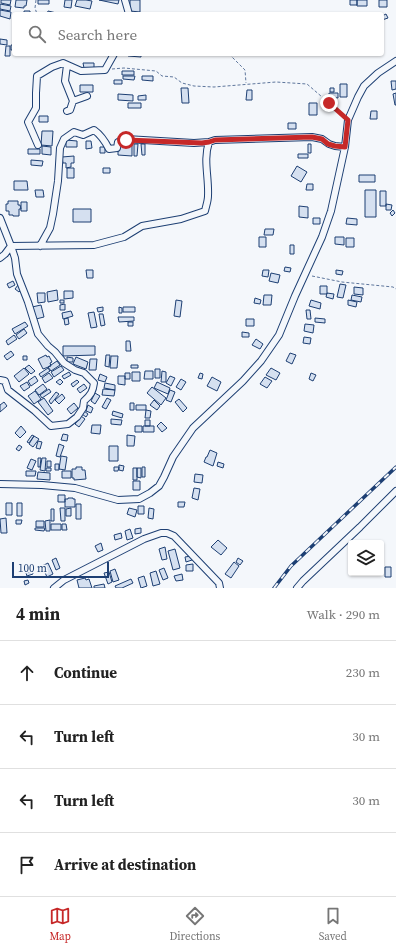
<!DOCTYPE html>
<html lang="en">
<head>
<meta charset="utf-8">
<style>
  body { margin:0; font-family:"Source Serif 4",serif; background:#f2f2f2; color:#222 }
  .controls { position:absolute; right:12px; bottom:12px; display:grid; overflow:hidden; border-radius:4px; box-shadow:0 1px 3px #0004 }
  .controls button { width:36px; height:36px; display:grid; place-items:center; padding:0; border:0; border-bottom:1px solid #e0e0e0; background:#fff; color:#222; font:20px sans-serif }
  .scale { position:absolute; left:12px; bottom:10px; width:97px; box-sizing:border-box; padding-left:4px; border:2px solid #1d3f73; border-top:0; font-size:11px; line-height:14px; white-space:nowrap; color:#1d3f73; -webkit-text-stroke:3px #f4f7fb; paint-order:stroke }
  .stop { position:absolute; width:12px; height:12px; margin:-9px; border:3px solid #c62828; border-radius:50%; background:#fff }
  .stop.end { background:#c62828; border-color:#fff; box-shadow:0 1px 4px #0008 }
  .list { margin:0; padding:0; list-style:none }
  h2 { display:flex; justify-content:space-between; align-items:center; height:52px; margin:0; padding:0 16px; font-size:17px }
  h2 small { font-size:13px; font-weight:400; color:#767676 }
  .list li { display:grid; grid-template-columns:26px 1fr auto; gap:12px; align-items:center; box-sizing:border-box; height:64px; padding:0 16px; border-top:1px solid #e0e0e0 }
  .list b { display:block; font-size:15px; white-space:nowrap }
  .list em { font-size:13px; font-style:normal; color:#767676 }
  .icon { flex:none; width:22px; height:22px; fill:none; stroke:currentColor; stroke-width:2; stroke-linecap:round; stroke-linejoin:round }
  .map { position:relative; flex:none; width:396px; height:588px; overflow:hidden }
  .search { position:absolute; background:#fff; box-shadow:0 1px 3px #0004; left:12px; right:12px; top:12px; height:44px; display:flex; align-items:center; gap:10px; box-sizing:border-box; padding:0 14px; border-radius:4px; color:#767676; font-size:15px }
  .sheet { height:308px; background:#fff }
  nav { display:flex; justify-content:space-around; align-items:center; box-sizing:border-box; height:56px; border-top:1px solid #e0e0e0; background:#fff; font-size:11px; color:#767676 }
  nav a { display:grid; justify-items:center; gap:2px }
  nav .on { color:#c62828 }
  .map>svg:first-child { display:block }
</style>
</head>
<body>
<div class="map">
<svg width="396" height="588" viewBox="0 0 396 588">
  <rect width="100%" height="100%" fill="#f4f7fb"/>
  <path fill="#d5e0f0" stroke="#1d3f73" d="M1 0H11L10 5 1 3Z
    M16 0H27L26 6H24V8L15 7Z
    M38 0H49V4H38Z
    M65 0H72L71 8 64 7Z
    M77 0H86L92 1 90 9 75 6Z
    M99 0H119L118 4Z
    M130 0H140V12L130 11Z
    M350 0H357V5H350Z
    M357 0H367V6H357Z
    M379 0H387V7H379Z
    M0 4 11 6 10 11 0 9Z
    M0 10 11 12 10 19 0 16Z
    M24 11H30V14H24Z
    M48 11 61 14H47Z
    M386 14 388 18 382 20V16Z
    M0 39 7 40V45L0 44Z
    M11 45H14V50H11Z
    M6 46H10V56H5Z
    M128 54H141V57L128 56Z
    M83 63H94V68H84Z
    M122 71H134V75H122Z
    M123 76H135L134 80 123 79Z
    M142 76H153V81L142 80Z
    M114 80H122V84H114Z
    M391 81H396V89L392 90Z
    M340 84H347V97H340Z
    M80 85H93V92H80Z
    M181 88H188L189 103H182Z
    M330 88H334V92H330Z
    M247 90H252V100H246Z
    M329 93H338V98L329 97Z
    M396 93V105H395L393 94Z
    M118 94 133 95V101L118 100Z
    M146 95V100H138V96Z
    M128 103H141V108H128Z
    M309 103H317V115H309Z
    M371 111H377V119H370Z
    M39 116H48V122H39Z
    M288 123H296V129H288Z
    M42 131H53L52 146 41 145Z
    M66 140 77 141V147H66Z
    M86 141H91L92 148 86 149Z
    M118 144 132 145V156L118 155Z
    M134 144H138L137 156H134Z
    M141 144H145V155H142Z
    M308 144H311V153H308Z
    M42 146 51 147V155L42 154Z
    M100 147H105V153H100Z
    M28 149H40V154H28Z
    M298 154H308V158H298Z
    M74 156V163H71V167L66 168V163H63L62 157Z
    M31 160 43 161 42 166 31 165Z
    M297 166 307 172 301 182 291 176Z
    M67 168H74V178H67Z
    M103 168H110V173H103Z
    M359 175H375V182H359Z
    M14 181H27L28 190H14Z
    M307 184H313V190H306Z
    M35 190H43L44 197H36Z
    M365 190H376V217H365Z
    M380 191H386V206H380Z
    M8 201H18V205H20L21 209H19V216H13V215H9V211H6V204H8Z
    M21 202H27V211H21Z
    M386 204 392 205 391 210H386Z
    M299 206 308 207V218L299 217Z
    M73 209H91V222H73Z
    M393 210 395 213 392 216 390 213Z
    M313 218H320V224H313Z
    M347 218 357 219V225L346 224Z
    M265 229H274L273 235H264Z
    M259 237H266V247H259Z
    M335 237H344V245L335 244Z
    M346 238H354V247H346Z
    M290 245H294V254H290Z
    M285 267 291 268 290 272 284 271Z
    M86 270H93V278H87Z
    M263 270H269L268 277 262 276Z
    M336 270 343 271 342 275 336 274Z
    M271 273 280 275 278 283 269 281Z
    M13 281 15 285 9 288 7 284Z
    M340 284 346 285 343 298 337 297Z
    M18 285 22 289 19 292 15 289Z
    M320 286H327V294H320Z
    M354 287 363 288V295L354 294Z
    M57 290 58 300 48 302 47 292Z
    M64 291H73V298L64 299Z
    M37 293H45V302L38 303Z
    M327 293 334 294 333 299 326 297Z
    M264 295H272L271 305H263Z
    M352 295 362 297 361 302 351 300Z
    M255 298 261 300 260 304 254 303Z
    M60 300H64V303H60Z
    M176 300 182 301 180 317 174 316Z
    M311 300 321 303 320 309 309 306Z
    M348 300 357 302 356 307 348 305Z
    M65 304V310H60V305Z
    M41 305 44 317 36 319 32 307Z
    M103 307V311L98 312 97 308Z
    M119 307 122 308V313H119Z
    M123 307H135V312H123Z
    M306 310H310L311 319H307Z
    M71 311 73 316 63 319 62 313Z
    M94 312 97 327 91 328 88 313Z
    M99 314H103L105 325 101 326Z
    M118 317H134V321L119 322Z
    M68 318 69 324 65 325 64 319Z
    M315 318 325 319V323L315 322Z
    M246 319H254V326H246Z
    M25 322 28 326 15 334 12 329Z
    M128 322H133V326H128Z
    M305 324 314 325 313 333 304 331Z
    M24 329 27 333 19 339 16 335Z
    M242 332 249 333V337H242Z
    M14 335 17 339 8 345 6 341Z
    M304 337 311 338 310 344 303 343Z
    M256 339 263 344 260 349 252 345Z
    M126 341H130L131 351H126Z
    M63 346H95V355L63 356Z
    M11 351 14 355 7 360 4 356Z
    M290 353 296 355 292 364 286 361Z
    M46 355 47 357 49 356 52 362 50 363 51 366 43 369 38 359Z
    M106 355H110L109 367 105 366Z
    M23 356H27V360H23Z
    M111 356H118L117 368H110Z
    M67 357 73 358V362H67Z
    M76 357 88 362 86 369 73 364Z
    M90 359H97L96 370H89Z
    M57 361 60 365 51 371 48 367Z
    M29 365 35 371 31 374 25 368Z
    M131 365H138V368H131Z
    M61 366 64 370 54 377 51 372Z
    M24 368 29 374 19 382 14 376Z
    M48 368 50 371 41 377 39 374Z
    M271 368 280 373 276 380 266 375Z
    M155 369H160V378H155Z
    M145 371H153V379H144Z
    M162 371 166 372V382H161Z
    M69 372 71 375 64 379 62 376Z
    M132 372H140V381H132Z
    M49 373 53 378 45 383 42 378Z
    M125 373H130V379H125Z
    M200 373 203 374 202 379 198 378Z
    M311 373 316 375 313 381 309 379Z
    M100 374 107 377 105 382 98 380Z
    M35 376 38 381 31 386 28 381Z
    M118 376H125V385L118 384Z
    M170 376 175 378 171 386 166 383Z
    M212 377 221 382 217 391 207 386Z
    M265 377 272 381 267 388 260 384Z
    M60 379 63 382 60 385 56 382Z
    M181 379 186 382 181 390 176 387Z
    M77 380 79 382 73 387 71 384Z
    M27 382 30 387 24 391 20 386Z
    M157 382 170 388 168 394 154 388Z
    M105 383 115 385V390L104 388Z
    M43 384 47 389 39 395 35 390Z
    M84 384 87 388 80 393 77 389Z
    M152 387 166 398 161 405 147 393Z
    M49 389 51 392 42 398 40 395Z
    M103 389 115 390 114 396 102 395Z
    M170 390 175 392 171 402 166 400Z
    M35 391 41 399 34 404 28 396Z
    M56 392 59 394 51 404 49 401Z
    M95 393 100 396 95 404 91 401Z
    M62 394 65 398 59 404 55 400Z
    M44 398 53 411 48 415 38 402Z
    M107 398 111 400 106 409 102 407Z
    M179 399 187 408 183 412 175 402Z
    M154 400 160 406 157 410 150 405Z
    M4 402 7 406 0 412V405Z
    M74 403 78 408 71 414 67 409Z
    M130 403H134V410H130Z
    M88 405 93 408 91 413 86 411Z
    M136 405H146V410H136Z
    M146 410 151 411 150 418H145Z
    M84 411 88 414 86 417 82 414Z
    M113 411 123 414 122 418 112 415Z
    M81 416 85 419 79 427 75 424Z
    M111 419 122 420 121 425 111 424Z
    M145 420H150V426H145Z
    M161 422 167 428 162 432 157 426Z
    M92 425H101L100 434 91 433Z
    M21 426 26 432 20 438 15 433Z
    M135 426H142V432H135Z
    M143 426H154V432H143Z
    M63 434 68 435 67 441 61 440Z
    M32 435 34 436 29 443 27 442Z
    M127 435 135 436 134 446H127Z
    M34 436 39 439 33 447 29 444Z
    M38 441 42 442 40 449 36 448Z
    M59 444 64 446 60 457 56 456Z
    M19 445 22 447 19 451 16 449Z
    M109 446H118V461H109Z
    M210 450 217 453 213 466 204 462 206 457H207Z
    M61 456 67 457 65 470 59 469Z
    M38 458H41L40 467H38Z
    M42 458H46L45 471 40 470Z
    M31 459 36 461 32 470 27 468Z
    M47 461H51V467H47Z
    M218 462 224 464 223 468 217 466Z
    M55 464H59V470H55Z
    M119 465 124 466 123 471 119 470Z
    M76 467H82V470H85L86 479 74 480V478H72V469H76Z
    M114 467H119L118 471H114Z
    M142 467H145V477H142Z
    M46 468H51V471H46Z
    M133 468H137V480H133Z
    M137 468H141V478L137 477Z
    M26 471H36L35 476H26Z
    M62 471H71V478H62Z
    M38 472 50 473V480L37 479Z
    M195 474 203 475 202 483 194 482Z
    M133 481H140V490H133Z
    M194 488 200 489 198 500 192 498Z
    M58 495H65V502H58Z
    M68 498H73V499H75V507H65V499H68Z
    M178 502H185L184 507H178Z
    M6 503H12V515H6Z
    M17 503H22V516H17Z
    M76 504H81V519H76Z
    M138 506H144V514H138Z
    M60 508H65V521H61Z
    M71 508V516H66V509Z
    M129 508 137 510 135 517 127 514Z
    M149 508 154 509 153 519 148 518Z
    M51 509H54V521H51Z
    M6 518 7 533H1L0 519Z
    M16 520H22L21 524H16Z
    M50 520V531H46L45 521Z
    M36 521H44V527H36Z
    M51 524H61V530H51Z
    M62 524H66L67 530H62Z
    M35 528H45L44 531 35 530Z
    M141 528V533L135 534V529Z
    M130 529 133 538 127 540 125 531Z
    M121 533 122 538 115 540 114 535Z
    M218 540 227 548 221 555 211 547Z
    M101 543 103 550 98 552 95 546Z
    M165 547 167 559 162 560 159 549Z
    M175 549 180 568 173 570 168 551Z
    M191 556 192 560 186 562 185 557Z
    M56 558 60 568 56 570 52 560Z
    M238 558 243 561 240 565 236 562Z
    M234 562 239 566 231 578 225 574Z
    M48 563 53 574 47 577 42 566Z
    M193 564V571H186V565Z
    M385 567H391V577H385Z
    M164 568 168 578 163 580 159 570Z
    M115 569 119 580 113 582 110 571Z
    M32 571 33 574 27 576 26 573Z
    M156 571 160 584 153 586 150 573Z
    M109 572 112 582 108 584 104 573Z
    M182 574 183 580 176 581 174 576Z
    M144 576 147 586 141 588 138 578Z
    M85 578 86 580 89 579 92 588H79L77 580Z
    M131 579 133 583 122 588H116L115 586Z
    M28 580 29 583 25 585 24 581Z
    M104 584 105 588H94V586Z"/>
  <g fill="none" stroke-linecap="round" stroke-linejoin="round">
    <defs>
      <path id="street" d="M125 0 129 14
        M67 65 65 81 73 101 87 96
        M67 111 70 110 73 101
        M38 145 28 122 36 108V93L37 76 52 67 63 63 81 71 105 70 114 54
        M0 218 11 246 5 254 0 258
        M40 246 50 228 53 214 58 181 60 148 64 139 74 132 83 135 94 130C101 135 105 141 109 149L117 148 118 142 126 139 194 143 209 142
        M0 380 5 381 8 390 35 411 51 426 68 424 77 417 83 408 84 401C91 395 93 391 94 383L84 373 75 370 64 363 55 352 48 346 38 334 28 302 17 274 15 258 11 246 94 245 124 237 142 226 181 219 205 211C206 206 208 201 208 196 209 177 203 160 209 142L215 140 312 137 322 139 329 144 335 146 345 147
        M0 484 42 485 75 488 118 500 139 499 150 493 159 486 164 477 173 457 193 428 243 381 261 361 279 335 295 296 322 237 331 211 345 147 348 120 358 97 364 86 378 73 396 61
        M54 588 64 580 144 539 161 533H167L174 536 219 583 220 588
        M297 588 303 581 360 527 396 491"/>
    </defs>
    <use href="#street" stroke="#1d3f73" stroke-width="8"/>
    <path stroke="#5e769c" stroke-width="1" stroke-dasharray="3 2" stroke-linecap="butt" d="M36 0 35 8 37 14
      M229 54 245 70 246 83
      M112 69 124 68 156 71 162 76 174 77 182 83 194 86 214 87 276 82 307 84 343 115
      M312 276 342 282 393 287 396 289"/>
    <use href="#street" stroke="#f4f7fb" stroke-width="6"/>
    <defs>
      <path id="rail" d="M274 588 291 566 396 467"/>
    </defs>
    <use href="#rail" stroke="#1d3f73" stroke-width="3.5"/>
    <use href="#rail" stroke="#f4f7fb" stroke-width="2" stroke-dasharray="6" stroke-linecap="butt"/>
  </g>
  <g fill="none" stroke-linecap="round" stroke-linejoin="round">
    <path stroke="#c62828" stroke-width="5" d="M126 140 202 143 209 142 215 140 312 137 322 139 328 144 335 146 345 147 348 120 329 103"/>
  </g>
</svg>
<div class="controls">
<button><svg class="icon" aria-label="layers" viewBox="0 0 24 24"><path d="M12 4l9 5-9 5-9-5zM3 14l9 5 9-5"/></svg></button>
</div>
<div class="scale">100 m</div>
<div class="stop" style="left:126px;top:140px"></div>
<div class="stop end" style="left:329px;top:103px"></div>
<div class="search"><svg class="icon" aria-label="search" viewBox="0 0 24 24"><circle cx="10" cy="10" r="6"/><path d="M15 15l6 6"/></svg>Search here</div>
</div>
<section class="sheet">
<h2>4 min<small>Walk · 290 m</small></h2>
<ul class="list">
<li><svg class="icon" aria-label="ahead" viewBox="0 0 24 24"><path d="M12 20V5M6 11l6-6 6 6"/></svg><div><b>Continue</b></div><em>230 m</em></li>
<li><svg class="icon" aria-label="left" viewBox="0 0 24 24"><path d="M17 20v-9H6M10 6l-5 5 5 5"/></svg><div><b>Turn left</b></div><em>30 m</em></li>
<li><svg class="icon" aria-label="left" viewBox="0 0 24 24"><path d="M17 20v-9H6M10 6l-5 5 5 5"/></svg><div><b>Turn left</b></div><em>30 m</em></li>
<li><svg class="icon" aria-label="arrive" viewBox="0 0 24 24"><path d="M6 21V4h12l-3 4 3 4H6"/></svg><div><b>Arrive at destination</b></div></li>
</ul>
</section>
<nav>
<a class="on"><svg class="icon" aria-label="map" viewBox="0 0 24 24"><path d="M3 6l6-2 6 2 6-2v14l-6 2-6-2-6 2zM9 4v14M15 6v14"/></svg>Map</a>
<a><svg class="icon" aria-label="directions" viewBox="0 0 24 24"><path d="M12 3l9 9-9 9-9-9zM9 14v-3h6M13 9l2 2-2 2"/></svg>Directions</a>
<a><svg class="icon" aria-label="saved" viewBox="0 0 24 24"><path d="M7 4h10v16l-5-4-5 4z"/></svg>Saved</a>
</nav>
</body>
</html>
